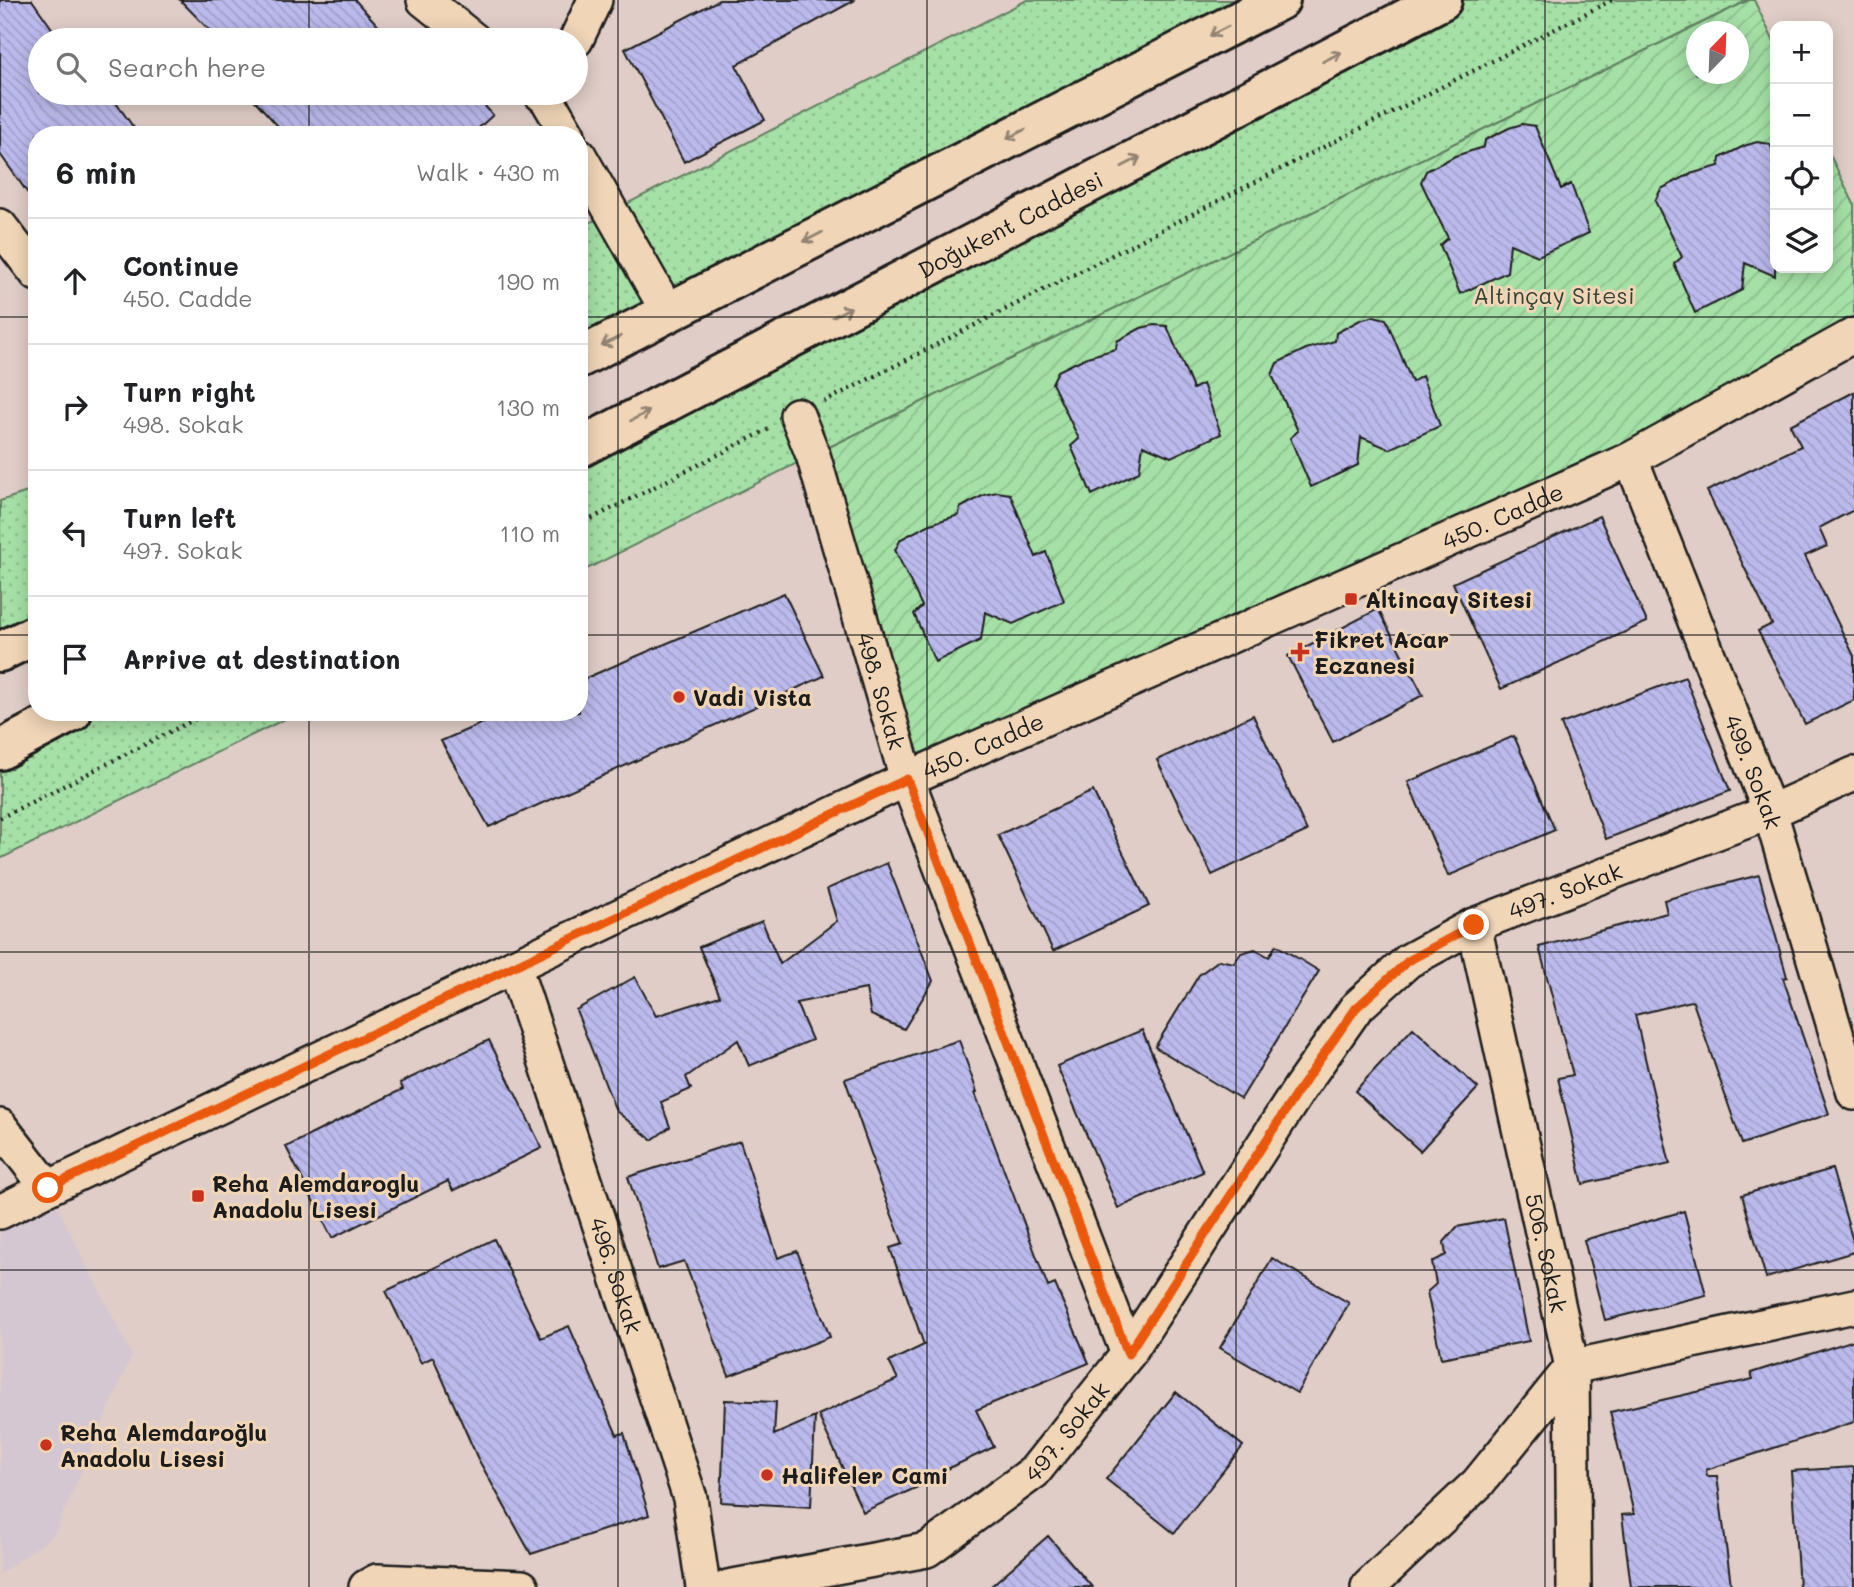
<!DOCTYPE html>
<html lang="en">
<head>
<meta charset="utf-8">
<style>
  body { margin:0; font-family:Mali,sans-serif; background:#f6f6f6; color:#202124 }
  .controls { position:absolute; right:21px; top:21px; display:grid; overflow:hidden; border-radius:14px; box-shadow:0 4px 18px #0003 }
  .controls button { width:63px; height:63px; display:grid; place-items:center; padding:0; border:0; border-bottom:2px solid #e0e0e0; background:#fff; color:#202124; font:35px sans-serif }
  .compass { position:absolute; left:1686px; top:21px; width:63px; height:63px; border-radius:50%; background:#fff; box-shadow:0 4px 18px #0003; rotate:23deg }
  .stop { position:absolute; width:21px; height:21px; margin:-16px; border:5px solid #ea580c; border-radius:50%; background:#fff }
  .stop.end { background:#ea580c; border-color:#fff; box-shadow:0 2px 7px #0008 }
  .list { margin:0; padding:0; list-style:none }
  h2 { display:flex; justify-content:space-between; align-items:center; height:91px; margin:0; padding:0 28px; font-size:30px }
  h2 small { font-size:23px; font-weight:400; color:#757577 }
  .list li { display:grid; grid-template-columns:46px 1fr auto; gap:21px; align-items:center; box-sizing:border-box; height:126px; padding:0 28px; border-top:2px solid #e0e0e0 }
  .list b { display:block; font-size:26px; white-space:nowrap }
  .list p { margin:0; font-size:23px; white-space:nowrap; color:#757577 }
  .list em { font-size:23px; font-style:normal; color:#757577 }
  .icon { flex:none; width:38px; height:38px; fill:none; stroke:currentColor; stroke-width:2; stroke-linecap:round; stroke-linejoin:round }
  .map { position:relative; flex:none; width:1854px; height:1587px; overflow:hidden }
  .search { position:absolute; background:#fff; box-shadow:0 4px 18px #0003; left:28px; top:28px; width:560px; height:77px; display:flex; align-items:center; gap:18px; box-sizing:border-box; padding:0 24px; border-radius:38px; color:#757577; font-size:26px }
  .panel { position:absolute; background:#fff; box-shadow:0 4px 18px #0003; left:28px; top:126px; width:560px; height:595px; border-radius:28px }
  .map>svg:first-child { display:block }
</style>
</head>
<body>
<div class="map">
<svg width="1854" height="1587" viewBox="0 0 1854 1587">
  <defs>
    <pattern id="grass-dots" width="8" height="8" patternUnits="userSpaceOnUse" patternTransform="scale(1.75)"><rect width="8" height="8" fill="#a5e0a6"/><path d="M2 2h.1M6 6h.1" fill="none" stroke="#8dc08e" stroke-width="1.8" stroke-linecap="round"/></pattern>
    <pattern id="garden-furrows" width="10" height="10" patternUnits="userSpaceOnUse" patternTransform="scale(1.75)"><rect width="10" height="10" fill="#a5e0a6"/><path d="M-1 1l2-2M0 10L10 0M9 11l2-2" fill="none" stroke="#8dc08e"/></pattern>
    <pattern id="building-back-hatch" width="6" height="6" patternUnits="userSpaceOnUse" patternTransform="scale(1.75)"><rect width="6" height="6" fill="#bbbaec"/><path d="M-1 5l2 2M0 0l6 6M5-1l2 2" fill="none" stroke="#a09fca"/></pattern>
  </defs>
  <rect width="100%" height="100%" fill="#e0cdc7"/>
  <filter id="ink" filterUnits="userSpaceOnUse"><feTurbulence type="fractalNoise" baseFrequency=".0143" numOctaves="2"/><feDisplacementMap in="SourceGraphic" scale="14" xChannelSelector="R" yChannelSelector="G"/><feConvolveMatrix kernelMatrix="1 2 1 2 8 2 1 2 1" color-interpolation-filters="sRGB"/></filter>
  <g filter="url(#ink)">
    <path fill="#d5c7d2" d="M48 1188 132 1355 54 1535 0 1574V1212Z"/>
    <path fill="url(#grass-dots)" stroke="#607e61" stroke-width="2" d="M1027 0H1280L579 358V228Z
      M1442 0H1749L813 455 579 573V448Z
      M37 489V634L0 652V501Z
      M72 712H299L0 859V750Z"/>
    <path fill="url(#garden-furrows)" stroke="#607e61" stroke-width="2" fill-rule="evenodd" d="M1749 0H1754L1775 44V268H1828V151L1854 204V335L1631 459 907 779 813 455ZM1696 32H1738V74H1696Z"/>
    <path fill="url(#building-back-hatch)" stroke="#1c1c1c" stroke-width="2" d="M0 0H32L60 40H40V93H109L139 135H37V206L0 154Z
      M180 0H355L391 40H219Z
      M719 0H855L736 65 765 120 684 162 625 49Z
      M248 93H473L493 115 471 135H286Z
      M1522 124 1535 126 1561 189 1571 184 1589 233 1538 256 1510 244 1507 272 1460 294 1440 245 1448 238 1421 182 1426 171 1455 156 1484 147 1485 140 1509 128Z
      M1757 142 1770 144 1775 157V276L1745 263 1742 290 1695 313 1674 264 1682 257 1655 201 1661 189 1690 174 1719 166 1720 158 1744 146Z
      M1374 316 1386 319 1412 382 1422 376 1440 426 1389 449 1361 437 1358 465 1311 487 1290 438 1298 431 1272 375 1277 363 1306 349 1335 341 1336 333 1360 320Z
      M1154 325 1167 326 1193 389 1203 384 1221 434 1171 457 1143 445 1139 472 1092 495 1071 446 1079 439 1052 383 1058 371 1087 357 1116 349 1117 341 1141 328Z
      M1854 392V510L1819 528 1827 546 1805 556 1854 656V700L1805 724 1758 631 1772 624 1707 491 1801 446 1790 425Z
      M997 492 1010 494 1036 557 1046 552 1064 601 1013 624 985 612 981 640 935 662 914 614 922 606 895 550 901 539 930 524 959 515 960 508 984 495Z
      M1599 516 1647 622 1501 689 1453 583Z
      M784 593 824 676 489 827 441 741 508 712H579V681Z
      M1378 609 1423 695 1333 742 1288 656Z
      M1685 677 1730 791 1606 839 1561 724Z
      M1253 715 1307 831 1212 875 1157 760Z
      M1514 736 1555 830 1448 876 1408 782Z
      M1093 791 1149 906 1053 951 998 835Z
      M887 863 933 981 904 1029 871 1015 866 989 796 1003 812 1040 749 1066 738 1040 686 1077 691 1089 661 1102 670 1127 652 1140 616 1111 576 1010 635 977 656 1016 720 996 699 947 762 921 780 964 837 921 827 889Z
      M1759 875 1787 977 1783 978 1829 1114 1742 1144 1693 1002 1691 1001 1635 1015 1670 1164 1583 1184 1558 1078 1573 1075 1539 947 1667 913 1664 900Z
      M1276 945 1319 971 1241 1099 1155 1047 1199 975 1219 960 1234 963 1241 953 1255 949 1269 957Z
      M1413 1028 1478 1088 1420 1151 1355 1091Z
      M1142 1030 1203 1172 1118 1208 1057 1066Z
      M489 1040 542 1148 453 1191 448 1181 332 1238 286 1147 403 1089 400 1083Z
      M959 1040 977 1092 975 1093 1048 1287 1055 1284 1089 1363 976 1410 994 1447 920 1482 922 1485 863 1512 818 1415 898 1379 889 1362 924 1345 890 1248 903 1244 872 1163 874 1162 845 1079Z
      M740 1141 778 1258 797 1251 830 1337 729 1376 684 1261 658 1269 628 1177Z
      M1832 1169 1854 1245V1252L1766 1278 1742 1195Z
      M1684 1211 1706 1295 1605 1320 1584 1240Z
      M1504 1218 1529 1341 1441 1358 1427 1292 1436 1284 1432 1262 1446 1255 1444 1242 1457 1227Z
      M494 1239 541 1338 569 1326 617 1435 624 1433 649 1515 531 1554 477 1457 433 1357 421 1363 386 1291Z
      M1272 1258 1349 1303 1297 1393 1220 1348Z
      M1854 1340V1422L1706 1470 1707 1476H1717L1731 1585 1717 1587H1631L1622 1515 1634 1514 1610 1412 1753 1379 1751 1373Z
      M1176 1392 1243 1446 1174 1533 1106 1479Z
      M725 1400 776 1402 774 1435 815 1417 811 1507 721 1502Z
      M1854 1467V1587H1799L1791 1471Z
      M1048 1536 1092 1587H990Z"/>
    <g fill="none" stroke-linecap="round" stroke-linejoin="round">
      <defs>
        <g id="minor">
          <path d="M424 0 474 40"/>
          <path d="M576 40 595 0"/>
          <path d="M540 93 547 99 568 135"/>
          <path d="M579 155 668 312"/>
          <path d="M0 226 37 274"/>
          <path id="s1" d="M797 415 813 455 907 779 1128 1354"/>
          <path id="s2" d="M1631 459 1770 812 1854 1093"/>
          <path id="s3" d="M1474 925 1572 1367 1574 1587"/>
          <path id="s4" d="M514 966 690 1498 703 1587"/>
          <path d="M0 1126 48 1188"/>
          <path id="s5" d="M0 1212 48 1188 907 779 1631 459 1854 335"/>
          <path d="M366 1587 377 1581 522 1587"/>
          <path id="s6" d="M728 1587 927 1550 1034 1472 1128 1354 1300 1088 1356 1008 1408 961 1474 925 1770 812 1854 774"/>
          <path d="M1368 1587 1478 1483 1572 1367 1854 1306"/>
        </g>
        <g id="primary">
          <path d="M579 358 1280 0"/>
          <path id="s7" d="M579 448 1442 0"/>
          <path d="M0 652 37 634"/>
          <path d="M0 750 72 712"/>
        </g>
      </defs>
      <use href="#minor" stroke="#1c1c1c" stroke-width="38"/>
      <use href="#primary" stroke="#1c1c1c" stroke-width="44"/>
      <path stroke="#1c1c1c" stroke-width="4.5" stroke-dasharray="2 5" stroke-linecap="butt" d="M824 402 1612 0
        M579 525 769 429
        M0 818 209 712"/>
      <use href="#minor" stroke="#f0d5b7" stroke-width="33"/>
      <use href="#primary" stroke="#f0d5b7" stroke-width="38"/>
    </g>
    <defs><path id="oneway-shaft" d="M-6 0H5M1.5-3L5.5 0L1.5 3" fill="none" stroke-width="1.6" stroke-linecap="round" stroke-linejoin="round" transform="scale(1.75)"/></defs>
    <g stroke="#918271">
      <use href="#oneway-shaft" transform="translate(1219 31) rotate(153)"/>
      <use href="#oneway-shaft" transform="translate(1332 57) rotate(-27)"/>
      <use href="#oneway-shaft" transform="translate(1016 134) rotate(153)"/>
      <use href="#oneway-shaft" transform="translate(1131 162) rotate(-27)"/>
      <use href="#oneway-shaft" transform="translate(813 237) rotate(153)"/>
      <use href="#oneway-shaft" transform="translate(842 312) rotate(-27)"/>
      <use href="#oneway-shaft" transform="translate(611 341) rotate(153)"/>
      <use href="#oneway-shaft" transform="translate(640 416) rotate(-27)"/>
    </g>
  </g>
  <g fill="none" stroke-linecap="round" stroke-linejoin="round" filter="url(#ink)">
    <path stroke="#ea580c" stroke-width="9" d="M48 1188 907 779 1128 1354 1300 1088 1356 1008 1408 961 1474 925"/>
  </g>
  <path fill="none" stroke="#1c1c1c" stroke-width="2" stroke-opacity="0.55" d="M309 0V40M618 0V1587M927 0V1587M1236 0V1587M1545 0V1587M309 93V135M0 317H37M579 317H1854M0 635H37M579 635H1854M309 712V1587M0 952H1854M0 1270H1854"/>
  <g fill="#c8321e" stroke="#f0d5b7" stroke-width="2.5">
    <rect x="1344" y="592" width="14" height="14" rx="3.5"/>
    <path d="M1296.5 641.5h7v7h7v7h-7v7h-7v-7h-7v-7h7z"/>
    <circle cx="679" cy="697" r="7"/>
    <rect x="191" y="1189" width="14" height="14" rx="3.5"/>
    <circle cx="46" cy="1445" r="7"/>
    <circle cx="767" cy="1475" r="7"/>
  </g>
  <g text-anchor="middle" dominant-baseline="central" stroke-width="6" stroke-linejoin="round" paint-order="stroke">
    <g font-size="23" fill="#1c1c1c" stroke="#f0d5b7">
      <text stroke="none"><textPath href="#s7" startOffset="486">Doğukent Caddesi</textPath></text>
      <text stroke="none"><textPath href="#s5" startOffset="1656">450. Cadde</textPath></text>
      <text stroke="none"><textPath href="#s1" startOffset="289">498. Sokak</textPath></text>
      <text stroke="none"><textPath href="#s5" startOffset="1088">450. Cadde</textPath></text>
      <text stroke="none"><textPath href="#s2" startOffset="336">499. Sokak</textPath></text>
      <text stroke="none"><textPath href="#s6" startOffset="1143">497. Sokak</textPath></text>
      <text stroke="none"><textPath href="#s3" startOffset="336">506. Sokak</textPath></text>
      <text stroke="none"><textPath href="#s4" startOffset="326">496. Sokak</textPath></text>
      <text stroke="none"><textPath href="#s6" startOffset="387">497. Sokak</textPath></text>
    </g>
    <g font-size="23" fill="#374338" stroke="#f0d5b7">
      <text x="1554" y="295">Altinçay Sitesi</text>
    </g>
    <g font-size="23" font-weight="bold" fill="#1c1c1c" stroke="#f0d5b7" text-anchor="start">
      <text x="1365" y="599">Altincay Sitesi</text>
      <text x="1314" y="639">Fikret Acar<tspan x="1314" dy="26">Eczanesi</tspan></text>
      <text x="693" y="697">Vadi Vista</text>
      <text x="212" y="1183">Reha Alemdaroglu<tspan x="212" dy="26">Anadolu Lisesi</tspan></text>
      <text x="60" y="1432">Reha Alemdaroğlu<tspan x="60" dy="26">Anadolu Lisesi</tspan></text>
      <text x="781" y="1475">Halifeler Cami</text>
    </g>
  </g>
</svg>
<div class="controls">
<button>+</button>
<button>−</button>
<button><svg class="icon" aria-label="locate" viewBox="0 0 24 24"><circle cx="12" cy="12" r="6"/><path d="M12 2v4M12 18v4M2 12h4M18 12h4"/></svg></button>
<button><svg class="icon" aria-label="layers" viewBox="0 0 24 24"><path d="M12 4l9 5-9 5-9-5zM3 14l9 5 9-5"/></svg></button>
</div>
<svg class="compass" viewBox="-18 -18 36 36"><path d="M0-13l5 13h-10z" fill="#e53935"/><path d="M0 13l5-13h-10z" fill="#757577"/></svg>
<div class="stop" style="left:48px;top:1188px"></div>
<div class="stop end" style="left:1474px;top:925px"></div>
<div class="search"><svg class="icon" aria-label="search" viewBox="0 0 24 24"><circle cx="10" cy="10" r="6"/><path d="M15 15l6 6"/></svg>Search here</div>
<section class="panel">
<h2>6 min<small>Walk · 430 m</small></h2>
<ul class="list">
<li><svg class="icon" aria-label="ahead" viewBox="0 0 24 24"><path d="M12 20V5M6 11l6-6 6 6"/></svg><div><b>Continue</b><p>450. Cadde</p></div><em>190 m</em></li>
<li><svg class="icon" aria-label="right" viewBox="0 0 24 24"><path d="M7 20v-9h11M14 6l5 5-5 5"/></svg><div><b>Turn right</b><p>498. Sokak</p></div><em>130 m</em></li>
<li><svg class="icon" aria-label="left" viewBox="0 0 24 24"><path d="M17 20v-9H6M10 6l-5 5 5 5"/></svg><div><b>Turn left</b><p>497. Sokak</p></div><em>110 m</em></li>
<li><svg class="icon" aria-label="arrive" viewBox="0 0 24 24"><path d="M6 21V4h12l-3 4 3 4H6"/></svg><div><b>Arrive at destination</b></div></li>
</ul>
</section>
</div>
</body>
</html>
